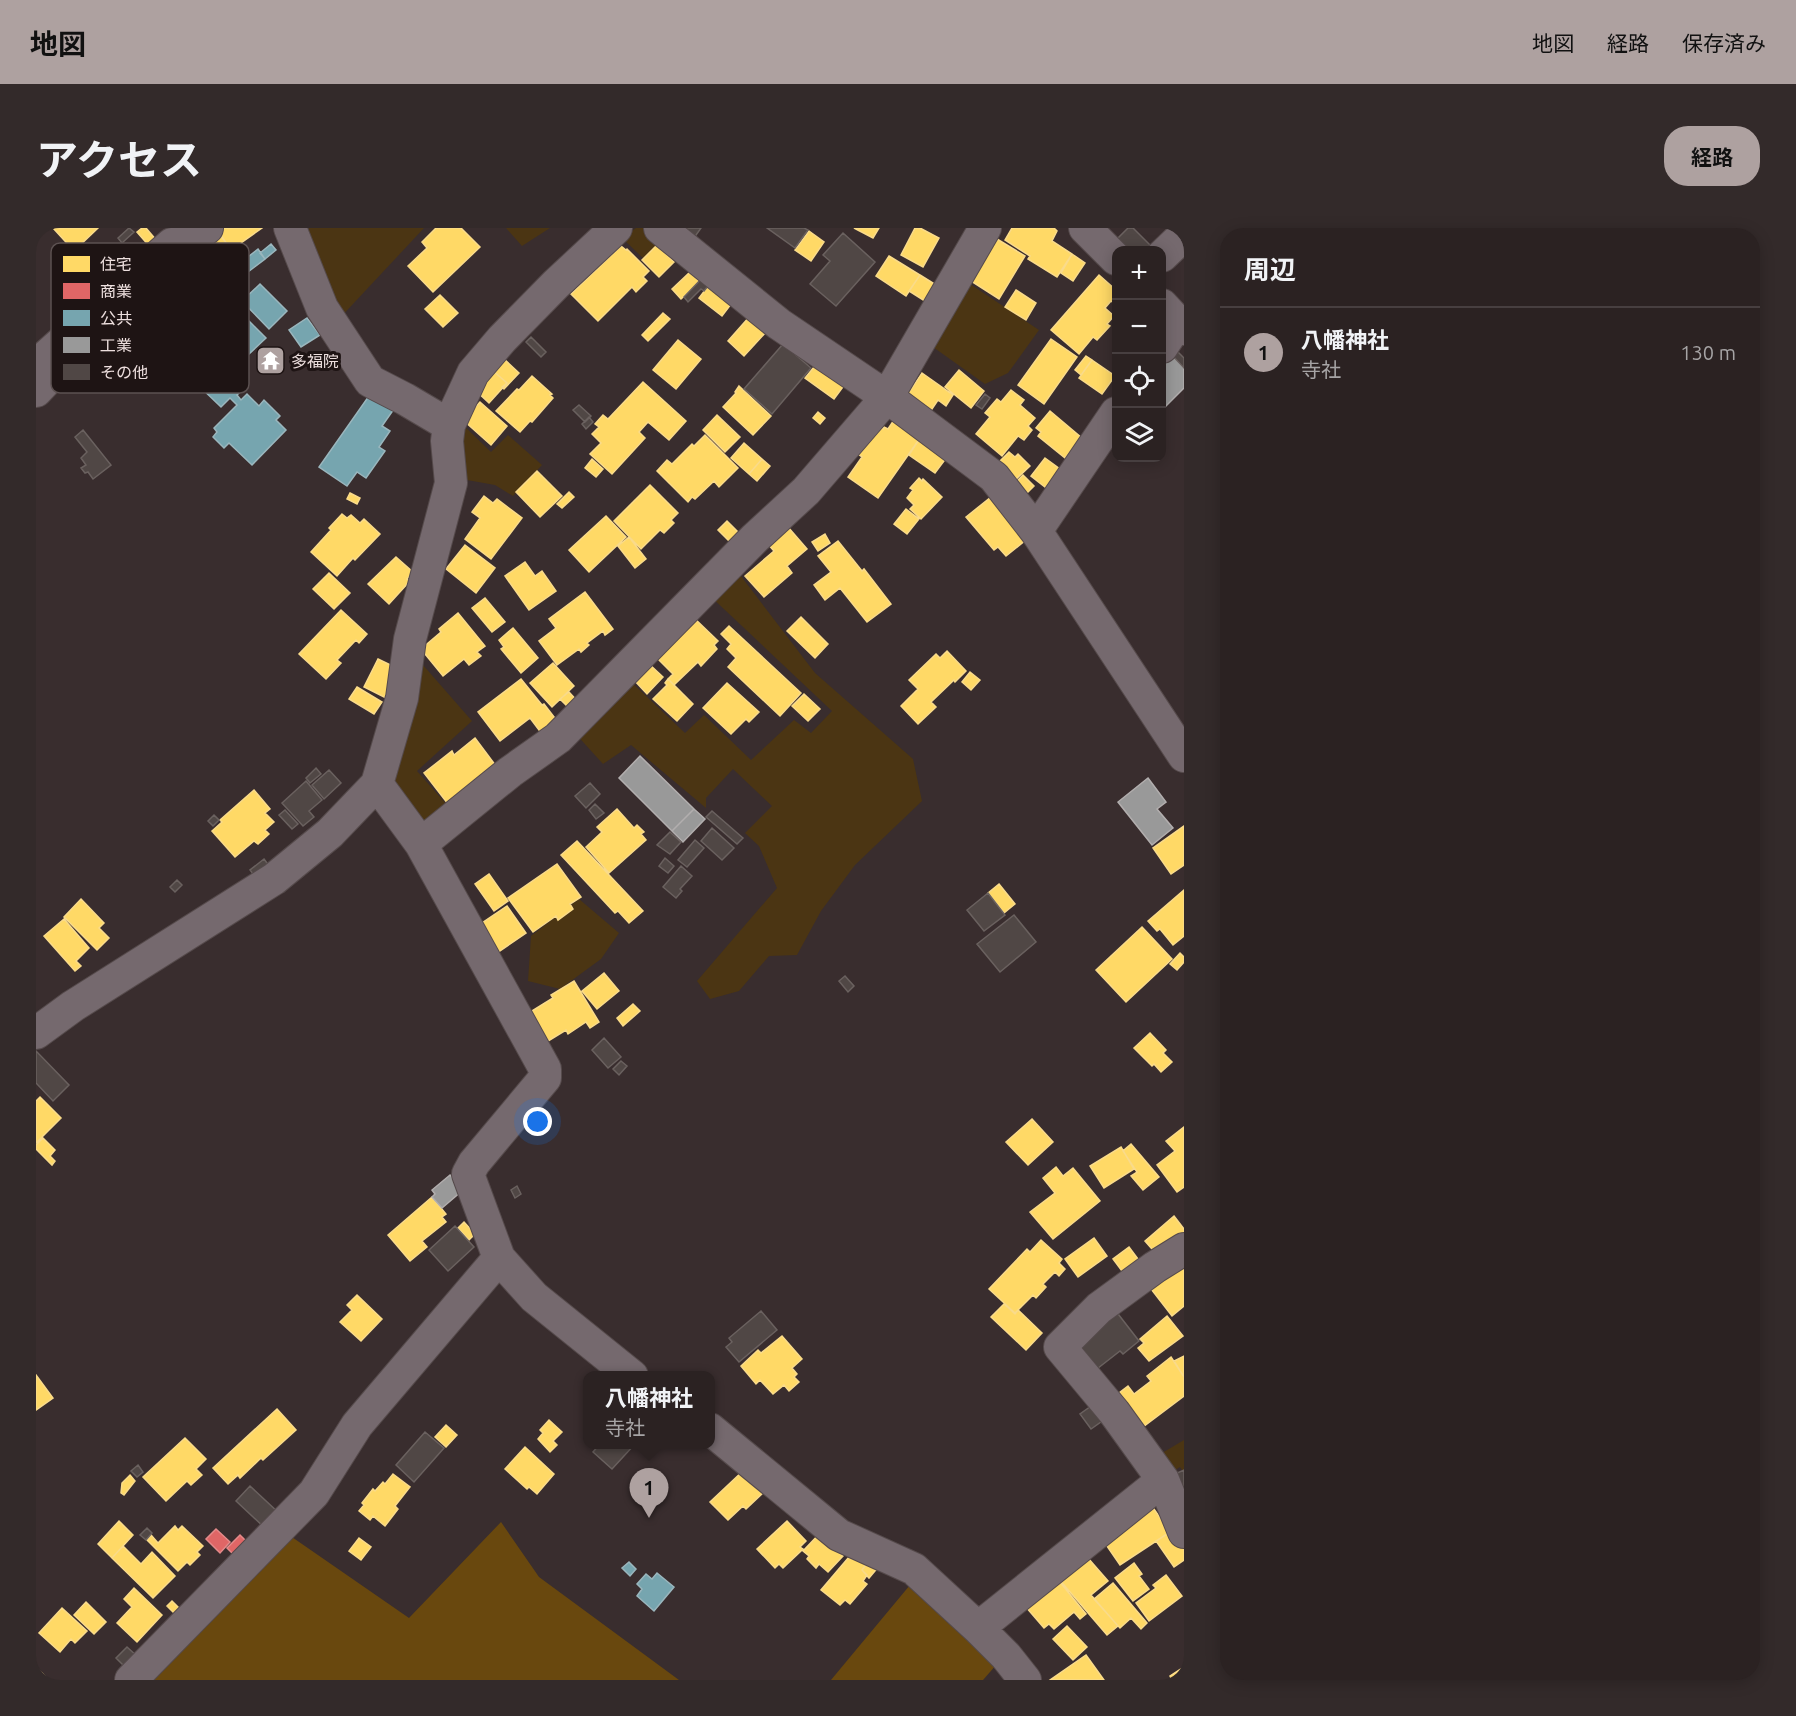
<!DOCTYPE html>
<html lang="ja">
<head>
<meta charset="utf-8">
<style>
  body { margin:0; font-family:Ubuntu,"Noto Sans JP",sans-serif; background:#332a2a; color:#f1f3f6 }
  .controls { position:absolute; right:18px; top:18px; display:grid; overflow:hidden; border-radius:12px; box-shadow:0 3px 15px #0003 }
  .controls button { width:54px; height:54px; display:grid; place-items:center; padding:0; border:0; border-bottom:2px solid #473f40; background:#2b2222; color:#f1f3f6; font:30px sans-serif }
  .you { position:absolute; left:502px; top:894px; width:21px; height:21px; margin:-15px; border:4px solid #fff; border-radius:50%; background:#1a73e8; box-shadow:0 0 0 9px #1a73e833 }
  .badge { display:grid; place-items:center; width:39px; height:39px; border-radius:50%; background:#aea1a0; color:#111; font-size:20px; font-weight:700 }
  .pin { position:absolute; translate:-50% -50px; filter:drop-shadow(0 2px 3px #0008) }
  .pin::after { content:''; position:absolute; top:32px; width:21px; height:18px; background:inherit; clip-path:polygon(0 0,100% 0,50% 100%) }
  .popup { position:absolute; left:547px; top:1143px; width:132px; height:78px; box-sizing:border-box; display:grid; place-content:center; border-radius:12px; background:#2b2222; filter:drop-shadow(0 2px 4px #0005); font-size:20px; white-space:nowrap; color:#a6a4a5 }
  .popup b { font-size:22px; color:#f1f3f6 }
  .popup::after { content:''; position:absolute; left:50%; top:100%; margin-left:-12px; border:12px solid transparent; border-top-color:#2b2222 }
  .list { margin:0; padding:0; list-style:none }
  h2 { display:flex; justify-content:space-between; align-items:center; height:78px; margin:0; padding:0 24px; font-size:26px }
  h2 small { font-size:20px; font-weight:400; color:#a6a4a5 }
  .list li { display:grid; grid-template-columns:39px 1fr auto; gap:18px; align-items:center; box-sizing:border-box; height:90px; padding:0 24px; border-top:2px solid #473f40 }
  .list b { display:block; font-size:22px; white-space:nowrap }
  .list p { margin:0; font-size:20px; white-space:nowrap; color:#a6a4a5 }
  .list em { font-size:20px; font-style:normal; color:#a6a4a5 }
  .icon { flex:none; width:33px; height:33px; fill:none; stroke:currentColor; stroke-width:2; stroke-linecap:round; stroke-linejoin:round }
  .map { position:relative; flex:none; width:1148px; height:1452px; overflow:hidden; border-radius:24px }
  header { display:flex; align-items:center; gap:36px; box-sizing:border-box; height:84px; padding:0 30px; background:#aea1a0; color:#111 }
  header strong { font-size:28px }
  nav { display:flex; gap:33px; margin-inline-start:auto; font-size:21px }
  .intro { display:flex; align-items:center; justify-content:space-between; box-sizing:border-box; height:144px; padding:0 36px }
  h1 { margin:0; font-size:42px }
  .button { padding:15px 27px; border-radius:24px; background:#aea1a0; color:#111; font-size:21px; font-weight:700 }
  main { display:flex; gap:36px; padding:0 36px }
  aside { flex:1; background:#2b2222; border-radius:24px; box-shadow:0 3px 15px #0003 }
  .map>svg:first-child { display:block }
</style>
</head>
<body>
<header>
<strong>地図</strong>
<nav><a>地図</a><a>経路</a><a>保存済み</a></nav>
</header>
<div class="intro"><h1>アクセス</h1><a class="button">経路</a></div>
<main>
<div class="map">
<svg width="1148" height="1452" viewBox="0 0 1148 1452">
  <rect width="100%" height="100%" fill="#392d2e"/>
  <path fill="#4b3513" d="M273 0H388L303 91 272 1Z
    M470 0H514L486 18Z
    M600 0H610L626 13 608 31 586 10Z
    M934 56 1003 102 972 145 949 156 897 119Z
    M425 195 455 224 472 207 506 237 477 268 459 257 431 252 423 209Z
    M698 339 779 445 877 531 886 573 819 637 785 683 761 727 733 728 703 763 674 771 661 753 741 660 723 618 709 605 736 578 697 541 670 570V580L595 517 567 536 538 504 590 449 649 505 668 487 715 532 758 492 775 505 796 483 672 366Z
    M380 429 436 493 381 543 412 578 386 600 348 549Z
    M543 671 583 705 565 731 524 761 492 753 495 708Z
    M1148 1212V1245L1144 1239 1129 1248 1121 1228Z"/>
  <path fill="#69480e" d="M465 1294 503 1349 643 1452H112L253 1307 373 1390Z
    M874 1357 961 1436 947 1452H795Z"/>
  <path fill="#ffd966" stroke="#fadb8a" stroke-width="1.5" d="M17 0H62L38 23Z
    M106 0H110L121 13 114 19 101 4Z
    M179 0 199 27 183 37 160 5Z
    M180 0H226L195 22Z
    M400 0H425L444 19 397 64 372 38 391 20 386 14Z
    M818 0H843L837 10Z
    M879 0H884L903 10 887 39 865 27Z
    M976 0H1018L1021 3 1016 13 1036 26 1021 49 992 31 994 28 969 12Z
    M773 3 788 14 775 33 759 22Z
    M961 11 989 28 963 71 935 53Z
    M157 15 174 35 171 38 179 49 164 61 134 26Z
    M621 17 638 34 623 49 606 32Z
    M585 18 590 22 591 21 613 43 607 49 611 53 600 64 596 59 562 93 535 66Z
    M203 26 207 32 193 44 188 38Z
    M1036 26 1049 35 1037 53 1025 45Z
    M853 28 884 47 870 68 840 48Z
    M133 35 154 58 131 80 110 56Z
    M654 44 664 54 645 71 636 61Z
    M884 47 905 60 895 77 873 63Z
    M1063 47 1080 62V77L1075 73 1069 80 1078 88 1071 96 1074 98 1061 112 1057 109 1043 126 1015 102Z
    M104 53 130 82 113 98 86 68Z
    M676 53 699 71 686 88 663 70Z
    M980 62 1000 75 990 92 969 79Z
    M404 67 422 85 407 99 389 81Z
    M627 85 634 91 612 113 606 107Z
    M714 88 731 103 708 128 692 113Z
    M1015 111 1041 129 1008 176 982 157Z
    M642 112 665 131 640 161 617 142Z
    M47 115 66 134 60 141 55 137 41 151 27 136Z
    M1050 128 1056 132 1045 147 1039 142Z
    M467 130 483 145 468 161 466 159 471 155 456 142Z
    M1056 132 1079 148 1066 166 1043 150Z
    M775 136 812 152 798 171 769 150 778 139Z
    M456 142 471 155 453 175 439 162Z
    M923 142 948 163 935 180 909 159Z
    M886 145 917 167 910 178 902 172 894 184 871 167Z
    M496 148 516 166 514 167 517 170 496 194 494 193 484 204 460 183 481 161 483 162Z
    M607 154 650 193 633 212 612 194 603 204 609 210 576 246 554 226 565 215 556 206 563 199 559 196 567 187 572 191Z
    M703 158 735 188 717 207 687 179 700 165 699 164Z
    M975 162 988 172 984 177 999 190 992 198 996 202 988 212 982 208 966 228 940 206 954 189 949 185 961 171 965 174Z
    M444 174 471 198 455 217 427 192Z
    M1014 183 1046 210 1029 230 1002 208 1005 204 1000 200Z
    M782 184 789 190 784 196 777 190Z
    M681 187 704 209 689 224 667 202Z
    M860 189 884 210 842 270 812 249 826 229 818 223 839 195 847 201 848 199 852 201Z
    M669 207 702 240 683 259 678 253 659 271 656 269 652 274 621 243 631 232 636 236 656 216 658 218Z
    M884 210 911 229 899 245 873 227Z
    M708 215 726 231 713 246 695 230Z
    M973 224 979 229 982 226 994 238 978 253 961 236Z
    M1009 230 1028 244 1014 263 995 248Z
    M556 231 567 241 560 249 549 240Z
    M726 231 734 238 721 253 713 246Z
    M501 243 526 268 504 289 480 264Z
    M987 247 998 258 991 265 980 254Z
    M883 250 886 253 887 251 906 269 885 291 874 281 878 277 871 270 877 262 874 260Z
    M614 257 642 285 635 292 638 295 628 305 624 302 605 321 578 293Z
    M533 264 538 269 526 280 521 276Z
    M314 265 324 270 321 276 311 271Z
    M448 268 457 275 461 271 486 290 455 331 429 311 444 290 436 284Z
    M955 269 990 312 970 328 962 319 958 322 930 289Z
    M870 281 883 291 871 306 858 296Z
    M306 286 311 290 315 287 324 295 328 291 344 306 319 332 317 330 301 348 275 324 295 302 293 300Z
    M570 288 590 309 553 344 533 322Z
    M691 293 704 306 695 315 682 302Z
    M752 299 771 321 751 338 756 345 728 369 709 348 738 323 730 314Z
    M789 306 794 315 782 323 776 314Z
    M593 309 610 331 599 340 582 318Z
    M802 313 826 343 828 341 855 376 831 394 804 360 789 372 778 357 795 344 782 328Z
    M429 317 459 340 440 365 410 341Z
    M360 329 377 344 371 351 374 353 353 376 332 356Z
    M489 334 499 348 506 343 520 363 493 382 469 348Z
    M293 345 314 365 298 381 277 361Z
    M549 364 577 401 569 407 567 403 551 415 553 417 545 424 543 421 521 437 503 413 520 400 513 391Z
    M449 370 469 394 456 404 436 380Z
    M305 382 331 406 323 415 320 412 301 432 305 435 290 451 263 426Z
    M422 385 449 418 441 424 445 428 433 437 428 431 407 448 385 421 405 404 403 401Z
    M656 388 682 413 678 417 681 421 665 438 662 434 638 457 632 451 637 446 618 427Z
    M765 389 792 416 779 430 751 403Z
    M693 398 765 465 744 488 692 439 700 430 691 421 695 416 685 406Z
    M477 400 502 430 485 445 465 421 468 419 463 412Z
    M911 423 930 443 919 454 918 452 895 474 900 479 882 496 865 478 882 461 873 452 900 426 904 430Z
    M342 431 363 441 350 470 328 459Z
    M517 435 538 458 516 479 494 455Z
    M612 435 627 449 611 466 597 451Z
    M934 444 944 452 935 462 926 454Z
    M485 451 506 477 508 476 522 494 506 506 494 490 464 513 442 484Z
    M632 451 657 476 641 493 617 471 631 457 629 455Z
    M691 455 723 484 713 494 710 491 695 506 667 480Z
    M321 459 346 474 338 486 313 471Z
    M533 464 544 476 536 483 524 471Z
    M768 466 784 481 772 493 756 478Z
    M439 510 460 538 412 576 388 545 416 523 418 527Z
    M218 562 234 581 229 585 238 594 229 602 233 606 222 616 218 613 199 629 176 603 186 594 184 592Z
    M581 581 598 600 601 597 608 604 605 606 610 612 573 645 550 619 566 604 561 599Z
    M1148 598V637L1135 646 1117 620Z
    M541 613 607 683 593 695 582 683 579 685 525 627Z
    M521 636 545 669 534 676 537 681 522 692 520 688 497 704 472 670Z
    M453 646 472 673 458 683 439 656Z
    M963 656 979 676 968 685 952 665Z
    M1148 662V708L1137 717 1124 701 1121 703 1112 693Z
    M45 671 68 695 63 700 73 710 61 722 28 689Z
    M471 678 490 705 461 725 443 697Z
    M28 691 53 720 40 733 45 738 39 743 8 708Z
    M1106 699 1136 731 1090 774 1060 742Z
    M1144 725 1148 729V734L1141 742 1134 736Z
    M568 745 583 763 561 781 546 763Z
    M538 753 563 794 554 800 550 794 532 806 530 802 509 815 491 786 517 770 515 767Z
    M597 776 604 783 587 798 581 790Z
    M1114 805 1130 822 1127 825 1136 834 1125 844 1118 836 1116 838 1098 820Z
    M4 869 25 890 0 915V873Z
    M996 891 1017 914 992 937 970 914Z
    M1148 899V959L1141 964 1121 937 1139 923 1130 913Z
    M7 910 19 922 14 928 19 933 16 937 0 921V917Z
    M1095 916 1123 949 1107 962 1095 948 1101 944 1087 923Z
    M1085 919 1098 941 1068 960 1054 938Z
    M1020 939 1027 948 1037 940 1064 973 1017 1011 994 984 1019 965 1007 950Z
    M396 969 410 986 406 989 410 994 386 1013 391 1019 374 1033 352 1007Z
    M1138 988 1148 1001V1008L1123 1029 1109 1013Z
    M428 994 439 1006 433 1012 422 1000Z
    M1058 1010 1071 1028 1042 1049 1029 1031Z
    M1005 1012 1026 1031 1023 1035 1029 1041 1023 1048 1019 1044 1007 1056 1010 1059 1000 1070 997 1067 979 1085 953 1061 991 1021 994 1024Z
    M1093 1019 1108 1039 1092 1051 1077 1031Z
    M1148 1035V1078L1136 1088 1115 1061Z
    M321 1067 346 1091 325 1113 304 1094 316 1082 311 1077Z
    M968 1076 979 1086 982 1082 1006 1105 990 1122 955 1089Z
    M1131 1088 1147 1108 1113 1133 1102 1120 1108 1115 1104 1111Z
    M746 1108 766 1131 756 1140 761 1146 758 1149 763 1154 753 1163 748 1157 737 1166 724 1152 720 1156 705 1138 722 1122 725 1125Z
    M1148 1128V1149L1138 1133Z
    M1135 1129 1148 1149V1168L1099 1205 1074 1172 1092 1158 1098 1166 1115 1153 1111 1148Z
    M0 1147 17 1170 0 1182Z
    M241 1181 260 1202 227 1232 225 1230 204 1250 202 1247 192 1256 177 1240Z
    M513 1192 526 1204 517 1213 521 1217 514 1224 502 1211 507 1205 504 1202Z
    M410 1197 421 1207 410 1219 399 1209Z
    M149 1210 170 1231 160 1241 166 1247 155 1257 151 1253 130 1273 107 1249Z
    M489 1219 518 1246 501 1266 493 1259 491 1261 469 1241Z
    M709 1241 729 1263 710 1281 707 1278 692 1292 674 1274Z
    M357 1246 374 1259 359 1278 362 1281 349 1298 337 1288 334 1292 323 1283 328 1277 326 1275 337 1261 339 1263 347 1254 349 1256Z
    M94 1247 99 1253 88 1267 85 1265 86 1255Z
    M1111 1271 1134 1304 1084 1337 1064 1308Z
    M83 1293 97 1307 76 1330 62 1316Z
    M751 1293 770 1313 764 1319 767 1321 747 1340 743 1336 739 1340 721 1321Z
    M139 1298 142 1302 146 1298 167 1318 161 1324 164 1327 154 1337 151 1334 142 1343 111 1312 115 1307 122 1315Z
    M1139 1301 1148 1322V1332L1138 1339 1120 1313Z
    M787 1302 794 1316 807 1328 792 1344 783 1336 780 1340 771 1331 773 1328 767 1323Z
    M323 1310 335 1319 325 1332 313 1323Z
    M87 1318 105 1336 116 1324 139 1348 117 1370 76 1330Z
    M1045 1322 1072 1353 1055 1367 1082 1398 1071 1407 1022 1350Z
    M821 1325 832 1334 826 1342 831 1347 827 1353 831 1356 814 1376 809 1372 804 1377 785 1362 813 1329 816 1331Z
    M832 1334 844 1337 833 1350 826 1342Z
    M1098 1335 1106 1346 1103 1348 1113 1361 1097 1373 1079 1350Z
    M1130 1347 1146 1368 1113 1393 1100 1375 1120 1360 1117 1357Z
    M1023 1353 1050 1386 1044 1391 1038 1384 1018 1401 1013 1396 1008 1400 990 1379Z
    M1077 1355 1111 1395 1105 1401 1095 1390 1084 1400 1058 1371Z
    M98 1360 126 1387 101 1414 81 1395 96 1379 88 1371Z
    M136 1373 147 1384 142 1389 131 1378Z
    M50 1374 70 1394 58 1406 38 1387Z
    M26 1380 51 1403 39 1415 35 1411 24 1424 3 1405Z
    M1031 1398 1051 1419 1037 1432 1017 1411Z
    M1050 1427 1068 1452H1014Z
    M0 1439 13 1452H0Z
    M1148 1439V1452H1136L1134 1448Z"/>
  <path fill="#e06666" stroke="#e48a8a" stroke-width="1.5" d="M180 1301 194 1314 184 1325 170 1311Z
    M204 1307 214 1317 201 1330 191 1320Z"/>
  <path fill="#76a5af" stroke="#9ab6bd" stroke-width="1.5" d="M235 16 240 22 229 31 224 25Z
    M222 21 229 31 200 53 193 44Z
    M224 56 251 83 233 101 206 73Z
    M198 78 230 110 212 127 210 125 190 144 161 114Z
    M271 90 284 107 265 119 253 102Z
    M176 136 204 164 201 167 205 172 211 166 223 178 228 172 244 188 240 192 250 202 216 237 193 215 188 220 177 209 181 204 178 200 201 177 194 170 185 179 159 154Z
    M335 165 358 181 346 198 354 203 343 219 349 223 330 250 321 244 311 258 283 239Z
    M593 1334 600 1341 594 1348 586 1340Z
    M621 1345 638 1359 618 1383 601 1368 606 1361 601 1356 610 1346 616 1351Z"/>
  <path fill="#999" stroke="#b2aeae" stroke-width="1.5" d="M1136 127 1148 140V160L1126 182V137Z
    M604 528 658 581 636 603 583 550Z
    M1112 550 1130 574 1121 581 1137 600 1116 617 1082 574Z
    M658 581 669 591 647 614 636 603Z
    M414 947 426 963 406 980 396 969 399 966 396 962Z"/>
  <path fill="#504745" stroke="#6a615f" stroke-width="1.5" d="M93 0 98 4 86 15 82 10Z
    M645 0H665L658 10Z
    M731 0H768L772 2 759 20Z
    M1092 0H1097L1116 19 1113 22H1091L1080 12Z
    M807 5 839 34 800 78 774 56 794 33 787 27Z
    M669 47 676 53 668 63 665 61 652 74 648 69Z
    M82 70 97 87 87 96 72 79Z
    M98 90 112 105 104 113 90 98Z
    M495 109 510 124 505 129 490 114Z
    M93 116 100 123 92 131 84 124Z
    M747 116 775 140 736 186 708 161Z
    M68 120 79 132 72 139 61 127Z
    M1138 120 1148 130V140L1134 125Z
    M949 166 954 170 946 181 940 177Z
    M543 177 555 188 549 194 537 182Z
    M553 189 557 194 550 201 546 196Z
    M47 202 75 237 57 251 52 244 49 245 45 240 50 237 45 230 51 224 39 209Z
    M280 540 285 546 274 555 270 550Z
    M293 542 305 555 288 571 276 557Z
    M270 553 286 572 273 583 278 589 267 598 246 575Z
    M554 555 564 566 550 580 539 568Z
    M559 576 568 585 560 591 553 582Z
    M249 582 262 596 256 601 243 587Z
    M676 583 707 610 701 616 670 589Z
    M178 587 183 592 177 598 172 593Z
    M676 600 698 620 686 632 665 613Z
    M634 604 645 614 634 626 621 617Z
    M659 612 668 620 651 639 642 632Z
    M629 630 638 638 632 645 623 638Z
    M228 631 234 639 220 650 214 642Z
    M645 638 656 648 644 661 646 663 640 670 627 659Z
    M141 652 146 657 139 664 134 659Z
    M952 665 969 687 948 703 931 682Z
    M978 687 1000 714 964 744 941 716Z
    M809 748 818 758 812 764 803 753Z
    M568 810 585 829 572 840 556 822Z
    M0 823 33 857 17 873 0 855Z
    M585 833 591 838 583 847 577 841Z
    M481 958 485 966 479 970 475 962Z
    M419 998 438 1019 412 1043 393 1022Z
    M1079 1082 1103 1113 1087 1126 1084 1123 1057 1144 1036 1116Z
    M725 1083 741 1102 703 1134 690 1119 696 1114 693 1110Z
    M1058 1176 1069 1191 1055 1201 1044 1186Z
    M389 1204 408 1220 378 1254 360 1237Z
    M564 1216H599L576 1241 557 1224Z
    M102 1237 107 1244 101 1249 95 1243Z
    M1148 1242V1287L1139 1246Z
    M214 1258 244 1286 230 1301 200 1273Z
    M111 1300 116 1305 110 1312 104 1307Z
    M91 1419 102 1429 91 1441 80 1430Z"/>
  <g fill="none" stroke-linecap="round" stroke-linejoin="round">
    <defs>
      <path id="minor" d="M254 0 286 80 334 153 369 171 413 197
        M624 0 743 96 851 169 958 249 1000 303 1148 528
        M1049 0 1080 31
        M1126 28 1148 7
        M1126 77 1148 101
        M1126 119 1142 94
        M0 163 18 144 6 132 136 16 151 15 171 0
        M1000 303 1080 185
        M341 556 385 616 509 841V850L438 935 432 946 463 1030 498 1069 596 1148
        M385 616 474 544 522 510 719 310 770 263 851 169 949 0
        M0 805 37 778 238 651 294 605 341 556 366 470 374 411 415 255 411 213 413 197 437 145 466 111 520 56 580 0
        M1148 1021 1119 1039 1063 1080 1024 1119 1078 1184 1127 1252 1148 1304
        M674 1201 803 1307 878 1341 942 1400 970 1428 989 1452
        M942 1400 1127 1252
        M95 1452 278 1265 321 1197 463 1030"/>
    </defs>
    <use href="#minor" stroke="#554a4b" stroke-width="34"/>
    <use href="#minor" stroke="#75696e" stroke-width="32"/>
  </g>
  <defs>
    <symbol id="temple-square" viewBox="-11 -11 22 22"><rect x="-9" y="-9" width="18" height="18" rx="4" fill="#aea1a0" stroke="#1e1414"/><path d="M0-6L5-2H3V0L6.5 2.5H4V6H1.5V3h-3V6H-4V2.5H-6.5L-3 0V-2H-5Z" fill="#fff"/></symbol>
  </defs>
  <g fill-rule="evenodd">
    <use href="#temple-square" x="218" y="116" width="33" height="33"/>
  </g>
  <g text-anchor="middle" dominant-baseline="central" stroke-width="6" stroke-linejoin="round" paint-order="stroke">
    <g font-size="16" fill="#eddfde" stroke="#1e1414" text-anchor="start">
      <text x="255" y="133">多福院</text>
    </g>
  </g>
  <rect x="15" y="15" width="198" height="150" rx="9" fill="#1e1414" stroke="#5c5151" stroke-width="1.5"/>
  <rect x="27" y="28" width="27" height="16" fill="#ffd966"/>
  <rect x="27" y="55" width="27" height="16" fill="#e06666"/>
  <rect x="27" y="82" width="27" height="16" fill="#76a5af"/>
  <rect x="27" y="109" width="27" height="16" fill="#999"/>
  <rect x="27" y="136" width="27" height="16" fill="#504745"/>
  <g font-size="16" fill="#eddfde">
    <text x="64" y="42">住宅</text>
    <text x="64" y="69">商業</text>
    <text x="64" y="96">公共</text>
    <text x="64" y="123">工業</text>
    <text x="64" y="150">その他</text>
  </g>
</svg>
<div class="controls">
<button>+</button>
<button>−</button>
<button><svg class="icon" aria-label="locate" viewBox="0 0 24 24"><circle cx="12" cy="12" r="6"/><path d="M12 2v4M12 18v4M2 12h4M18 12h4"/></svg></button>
<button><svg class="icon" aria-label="layers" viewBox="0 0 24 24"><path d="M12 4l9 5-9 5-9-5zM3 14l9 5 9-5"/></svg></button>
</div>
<div class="you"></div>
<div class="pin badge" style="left:613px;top:1290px">1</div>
<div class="popup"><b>八幡神社</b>寺社</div>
</div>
<aside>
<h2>周辺<small></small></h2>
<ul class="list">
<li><span class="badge">1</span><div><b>八幡神社</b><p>寺社</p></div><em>130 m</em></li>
</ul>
</aside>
</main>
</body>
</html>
